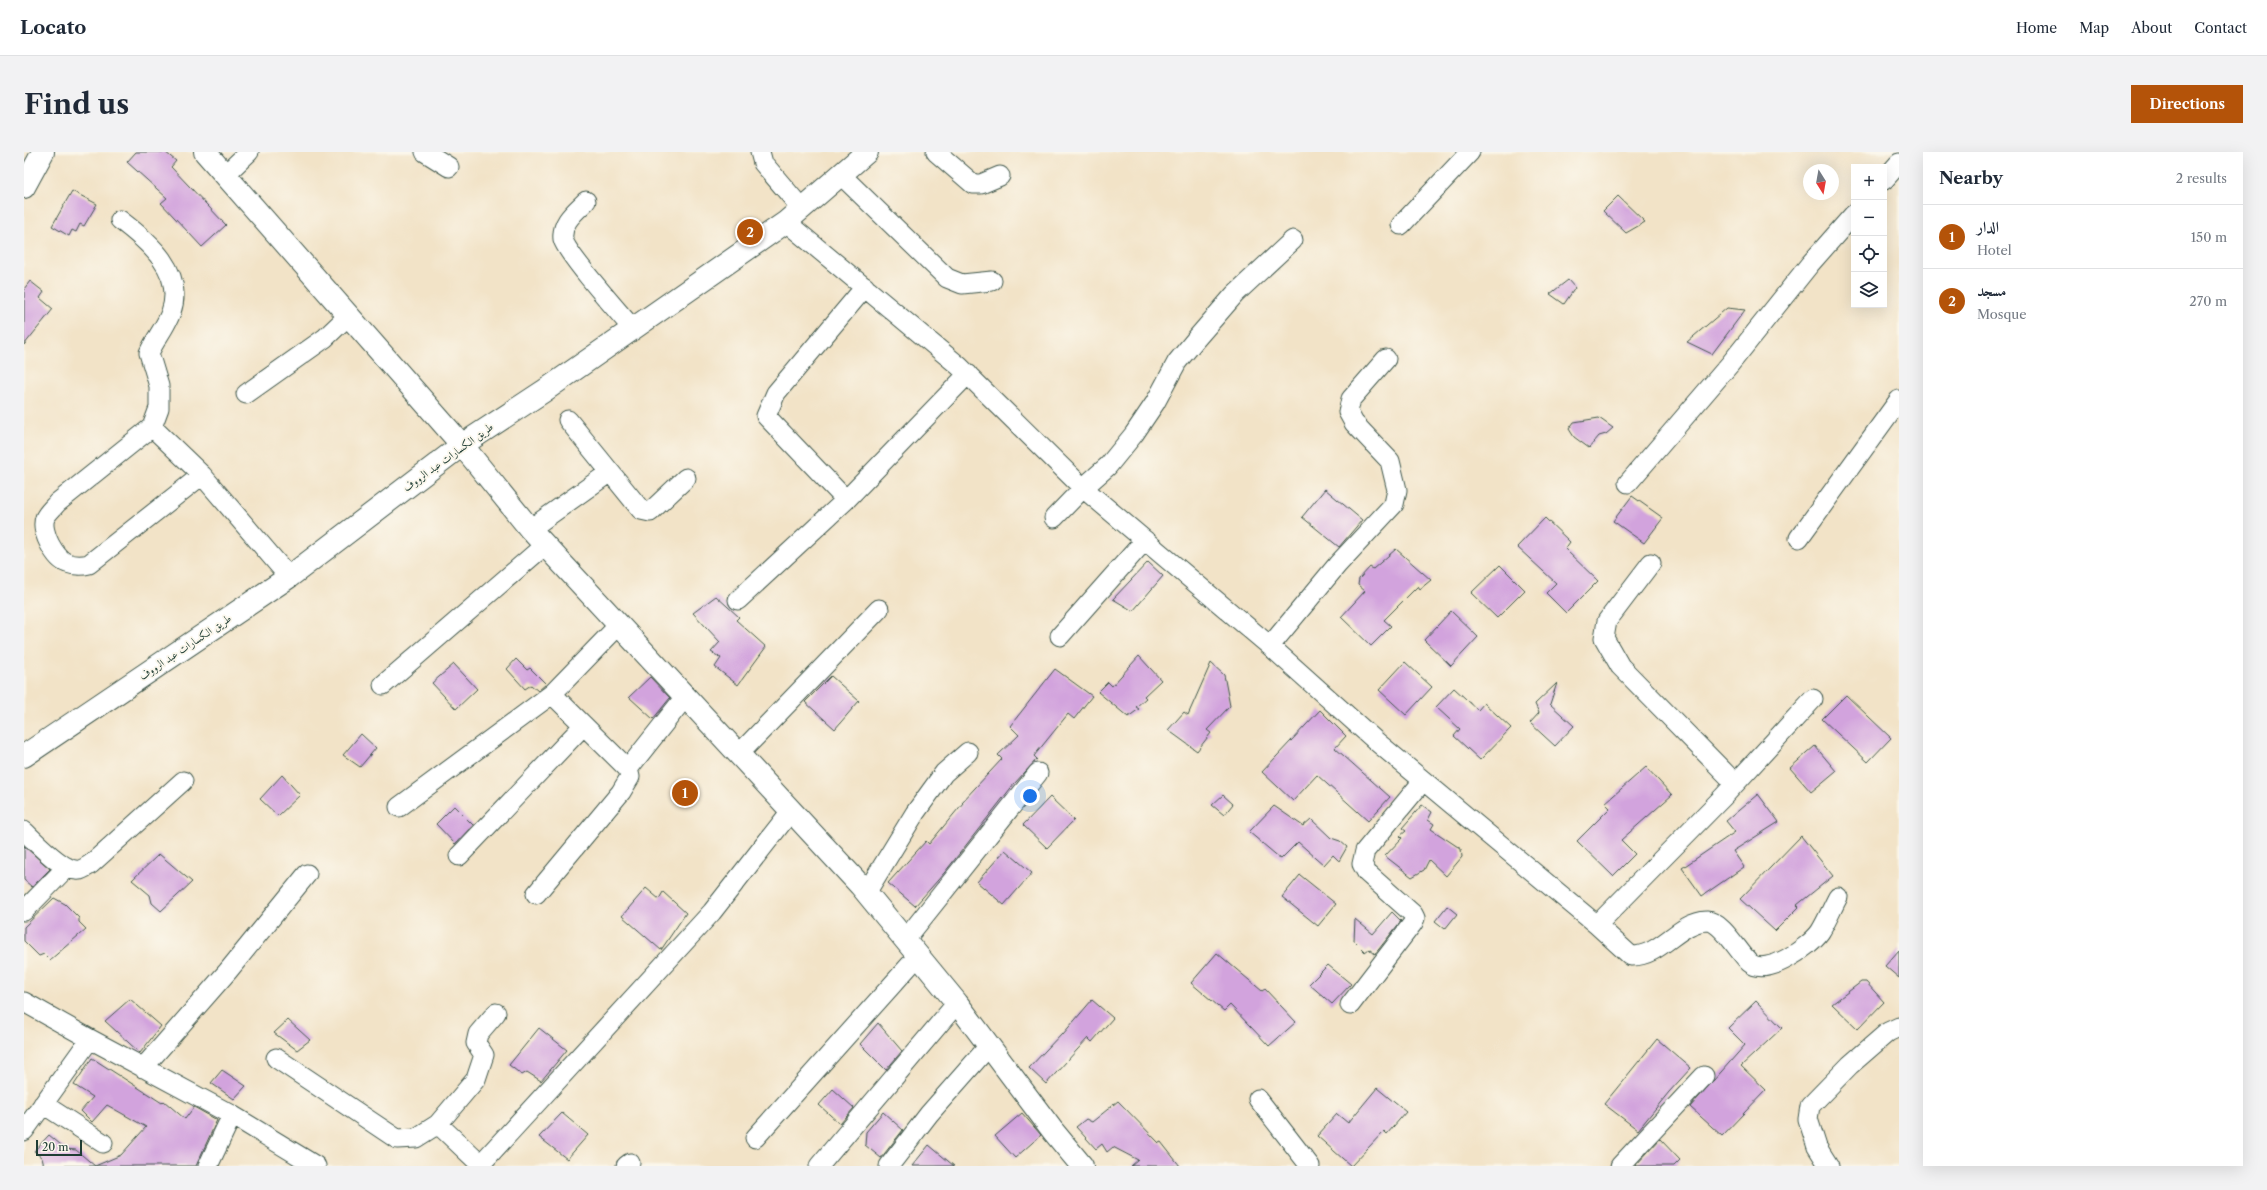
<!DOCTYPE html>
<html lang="en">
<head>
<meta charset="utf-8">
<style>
  body { margin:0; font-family:"Libre Caslon Text",Amiri,serif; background:#f2f2f3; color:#1f2937 }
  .controls { position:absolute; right:12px; top:12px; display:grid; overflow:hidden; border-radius:0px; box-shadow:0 4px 16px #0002 }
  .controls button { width:36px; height:36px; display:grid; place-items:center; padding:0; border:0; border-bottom:1px solid #e0e1e3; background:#fff; color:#1f2937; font:20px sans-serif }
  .compass { position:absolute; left:1779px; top:12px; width:36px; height:36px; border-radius:50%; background:#fff; box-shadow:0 4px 16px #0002; rotate:169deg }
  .scale { position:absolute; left:12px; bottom:10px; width:46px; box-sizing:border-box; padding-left:4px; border:2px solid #1f3d34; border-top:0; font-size:11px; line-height:14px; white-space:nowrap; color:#1f3d34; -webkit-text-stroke:3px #fbf7ec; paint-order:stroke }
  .you { position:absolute; left:1006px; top:644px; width:14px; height:14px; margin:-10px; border:3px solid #fff; border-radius:50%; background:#1a73e8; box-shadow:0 0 0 6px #1a73e833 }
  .badge { display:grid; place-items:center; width:26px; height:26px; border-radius:50%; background:#b45309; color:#fff; font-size:13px; font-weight:700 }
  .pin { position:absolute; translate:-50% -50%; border:2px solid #fff; box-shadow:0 1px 4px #0006 }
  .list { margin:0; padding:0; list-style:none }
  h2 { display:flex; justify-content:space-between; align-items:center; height:52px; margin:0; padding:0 16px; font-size:17px }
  h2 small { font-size:13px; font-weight:400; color:#747a83 }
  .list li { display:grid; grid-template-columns:26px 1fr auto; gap:12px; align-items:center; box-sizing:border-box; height:64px; padding:0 16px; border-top:1px solid #e0e1e3 }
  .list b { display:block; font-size:15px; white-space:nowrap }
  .list p { margin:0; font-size:13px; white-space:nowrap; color:#747a83 }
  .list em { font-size:13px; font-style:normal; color:#747a83 }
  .icon { flex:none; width:22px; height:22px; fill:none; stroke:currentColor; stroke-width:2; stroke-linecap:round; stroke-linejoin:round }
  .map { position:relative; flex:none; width:1875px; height:1014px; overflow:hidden; border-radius:0px }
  header { display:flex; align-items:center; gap:24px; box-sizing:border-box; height:56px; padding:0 20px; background:#fff; border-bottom:1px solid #e0e1e3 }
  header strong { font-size:19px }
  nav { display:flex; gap:22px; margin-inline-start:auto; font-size:14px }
  .intro { display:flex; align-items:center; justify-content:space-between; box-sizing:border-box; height:96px; padding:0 24px }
  h1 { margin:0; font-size:28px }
  .button { padding:10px 18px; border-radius:0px; background:#b45309; color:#fff; font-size:14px; font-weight:700 }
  main { display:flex; gap:24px; padding:0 24px }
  aside { flex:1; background:#fff; border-radius:0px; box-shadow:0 4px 16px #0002 }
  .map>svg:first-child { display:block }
</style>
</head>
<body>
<header>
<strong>Locato</strong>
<nav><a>Home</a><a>Map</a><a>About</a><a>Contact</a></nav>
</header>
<div class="intro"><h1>Find us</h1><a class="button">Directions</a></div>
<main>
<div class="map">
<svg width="1875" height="1014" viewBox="0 0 1875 1014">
  <rect width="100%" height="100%" fill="#fbf7ec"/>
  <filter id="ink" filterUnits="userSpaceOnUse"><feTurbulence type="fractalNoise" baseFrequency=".025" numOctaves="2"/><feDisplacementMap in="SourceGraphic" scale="8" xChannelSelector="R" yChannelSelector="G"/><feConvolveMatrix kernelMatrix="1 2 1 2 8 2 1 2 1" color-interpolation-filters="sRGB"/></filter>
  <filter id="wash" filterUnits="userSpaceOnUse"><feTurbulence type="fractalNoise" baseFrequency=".012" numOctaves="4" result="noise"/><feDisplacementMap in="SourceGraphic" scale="16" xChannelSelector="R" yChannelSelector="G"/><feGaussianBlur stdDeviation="0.9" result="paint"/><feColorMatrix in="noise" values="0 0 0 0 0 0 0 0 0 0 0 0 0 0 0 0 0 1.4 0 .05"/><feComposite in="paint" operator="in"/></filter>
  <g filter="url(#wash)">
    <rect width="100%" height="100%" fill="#f2e3c7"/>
    <g id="blocks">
      <path fill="#d2a3dd" d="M112 0H141L152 9 147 15 202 73 178 95 137 51 143 46 103 10Z
        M48 39 73 52 60 74 56 72 52 80 48 78 45 84 28 74Z
        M1594 44 1621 70 1602 81 1579 59Z
        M1544 128 1551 136 1540 152 1526 142Z
        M6 129 20 140 16 146 29 157 0 193V137Z
        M1703 156 1721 158 1688 202 1663 190Z
        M1575 266 1589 276 1582 282 1575 284 1565 296 1550 285 1545 277 1550 270Z
        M1301 337 1338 368 1315 395 1278 365Z
        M1608 344 1639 366 1620 391 1589 369Z
        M1521 366 1546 390 1541 397 1574 429 1542 461 1522 441 1532 431 1493 395Z
        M1372 397 1407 428 1396 437 1394 434 1360 468 1367 474 1347 494 1317 465 1341 439 1334 433 1335 427 1346 415 1349 417Z
        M1124 410 1139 424 1109 459 1089 447Z
        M1476 413 1501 438 1473 466 1447 441Z
        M692 444 715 465 712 468 742 495 714 533 691 515 697 506 687 500 696 490 669 461Z
        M1427 459 1454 485 1427 514 1400 488Z
        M1115 504 1137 528 1120 544 1122 546 1112 555 1115 557 1104 565 1074 540 1084 530 1088 534Z
        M492 507 503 518 506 516 522 532 514 539 507 533 501 537 483 517Z
        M1381 510 1408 535 1382 563 1355 538Z
        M1187 511 1200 523 1206 554 1183 578 1187 581 1173 599 1144 578 1160 560 1164 563Z
        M430 512 453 537 432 557 408 531Z
        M1031 517 1068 544 1050 567 1044 562 1010 604 1013 607 990 632 921 720 891 754 864 731 902 689 905 692 939 651 938 650 978 607 974 603 995 583 986 574Z
        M807 524 835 549 811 577 781 550Z
        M626 525 646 546 629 567 605 545Z
        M1533 531 1526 552 1550 574 1531 594 1506 571 1515 561 1511 552Z
        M1430 536 1454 558 1460 551 1487 576 1456 608 1430 584 1436 577 1412 555Z
        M1822 543 1867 586 1844 610 1798 567Z
        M1296 558 1322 584 1311 596 1366 645 1344 669 1293 623 1269 649 1238 620Z
        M337 582 352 596 336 615 319 603Z
        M1791 594 1812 619 1787 640 1766 616Z
        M1622 615 1648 643 1597 688 1611 702 1589 724 1553 689 1586 656 1581 651Z
        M258 623 276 643 254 664 236 647Z
        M1734 642 1755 670 1709 699 1720 715 1678 744 1658 716 1711 680 1702 669Z
        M1199 643 1209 652 1200 663 1188 653Z
        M1026 645 1050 668 1023 696 999 673Z
        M1398 653 1408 660 1404 668 1410 672 1407 677 1437 697 1438 705 1422 724 1405 708 1400 718 1388 725 1361 704 1378 686 1376 684 1382 679 1378 676Z
        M430 654 449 673 431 692 412 672Z
        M1250 654 1279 674 1287 667 1307 686 1316 689 1323 695 1315 709 1309 703 1300 713 1274 690 1257 707 1225 680Z
        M1777 684 1809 724 1773 753 1775 755 1751 779 1716 747Z
        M0 694 26 717 8 735 0 728Z
        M981 698 1008 721 980 753 953 730Z
        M135 702 168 730 137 759 128 751 126 743 108 728Z
        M1276 723 1312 752 1294 774 1258 745Z
        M622 736 635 747 639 740 662 761 637 798 598 764Z
        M30 746 41 752 55 766V770L62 777 26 808 20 802 15 804 0 789V775Z
        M1423 754 1433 762 1421 777 1411 769Z
        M1368 760 1377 769 1351 802 1345 797 1341 800 1330 789 1331 767 1349 782Z
        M1875 798V826L1861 814Z
        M1193 801 1238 839 1241 837 1272 870 1245 894 1206 853 1200 859 1167 831Z
        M1304 813 1327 832 1308 852 1285 832Z
        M1837 830H1842L1860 850 1834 877 1808 852Z
        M106 847 137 874 116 901 81 869Z
        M1068 848 1089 866 1068 890 1064 886 1022 932 1005 916 1038 881 1039 882Z
        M1732 849 1758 876 1717 914 1742 938 1698 984 1666 955 1721 893 1704 876Z
        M264 868 286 888 273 898 250 881Z
        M854 871 878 899 862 918 836 892Z
        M515 876 543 898 517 929 503 920 498 923 485 913Z
        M1633 887 1667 916 1645 940 1614 978 1580 952Z
        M68 906 138 951 140 949 161 967 170 955 193 968 172 1014H71L97 1003 122 975 83 953 68 970 57 959 69 945 50 933Z
        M198 918 222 934 210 947 187 931Z
        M1353 936 1382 960 1363 982 1360 979 1327 1014 1293 984 1313 962 1324 971Z
        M809 937 830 956 816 972 795 953Z
        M1094 949 1135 991 1137 990 1156 1014H1107L1114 1008 1089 995 1083 1000 1078 992 1072 997 1052 975 1062 967 1068 970Z
        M859 960 879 978 857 1006 841 993 842 980Z
        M538 961 564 983 543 1007 515 985Z
        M998 961 1017 983 991 1006 971 984Z
        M25 983 42 997 52 998 71 1014H20L18 1006 10 999Z
        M1636 987 1656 1008 1650 1014H1611Z
        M905 993 930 1014H888Z"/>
    </g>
  </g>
  <g filter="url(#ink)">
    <use href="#blocks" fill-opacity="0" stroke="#3f564a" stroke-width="1"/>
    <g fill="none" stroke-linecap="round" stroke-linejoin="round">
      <defs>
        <path id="street" d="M401 0 425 15
          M736 0 739 11 778 57
          M912 0 949 32H957L976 24
          M202 22 225 0
          M817 23 923 126 938 132 968 129
          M1860 28 1875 11
          M562 49C551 60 537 70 539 87 542 101 597 163 609 177
          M96 68C125 90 161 120 147 160 142 175 131 187 125 201L135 234V256L128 275 178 323 265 425
          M762 70 935 214 1059 336 1246 494 1353 590 1573 773 1607 804C1637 805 1654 770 1683 769 1698 769 1715 801 1726 811 1743 825 1785 795 1796 780 1803 769 1808 756 1814 745
          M1377 73 1446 0
          M222 242 301 186 325 163
          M544 268 617 358 626 360 662 326
          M128 275 33 351C30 355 23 361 21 366 16 379 31 407 43 411 51 414 57 414 65 412L178 323
          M1604 331 1706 212 1786 112 1830 62
          M822 348 742 264 752 241 841 135
          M1030 366 1059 336 1084 314 1110 282 1131 251 1153 210 1172 187 1211 142 1269 88
          M506 377 586 320
          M1775 386 1875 248
          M1627 411 1583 469 1580 486 1596 514 1711 631
          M714 448 822 348 944 222
          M1036 484 1121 388
          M1246 494 1314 412 1370 352 1373 338 1366 309 1330 271 1324 260 1327 247 1362 207
          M359 533 521 393
          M715 602 855 457
          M604 617 661 545
          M375 655 528 542 594 474
          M0 679C11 689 40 721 56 718 59 717 64 714 67 712L159 629
          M435 704 559 574
          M842 741 891 661 920 621 944 600
          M512 742 597 640 606 625 604 617 528 542
          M0 759 43 715
          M1573 773 1699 645 1789 547
          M881 788 1014 621
          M0 850 66 887 208 963 292 1014
          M1326 853 1389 771 1391 766 1389 762 1343 721 1338 712 1341 699 1399 629
          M252 906 373 987 392 986 414 972 452 927 460 903 452 891 454 882 472 861
          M119 916 204 819 283 722
          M1234 947 1286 1014
          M19 952 79 991
          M414 972 457 1013
          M0 979 66 887
          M731 986 894 804
          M184 1014 208 963
          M455 1014 688 760 767 659
          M602 1014 606 1011
          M795 1014 933 851
          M865 1014 905 962 964 895
          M1596 1014 1680 924
          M1805 1014 1793 995 1784 967 1786 954 1826 913 1864 880 1875 875"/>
        <path id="secondary" d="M181 0 438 293 506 377 836 733 933 851 1029 979 1058 1014
          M0 35 19 0"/>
        <path id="primary" d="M0 604 265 425 438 293 520 239 762 70 843 0"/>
      </defs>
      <use href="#street" stroke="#3f564a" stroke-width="21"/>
      <use href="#secondary" stroke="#3f564a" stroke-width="24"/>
      <use href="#primary" stroke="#3f564a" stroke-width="24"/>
      <use href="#street" stroke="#fff" stroke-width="19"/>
      <use href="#secondary" stroke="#fff" stroke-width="22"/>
      <use href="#primary" stroke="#fff" stroke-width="22"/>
    </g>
  </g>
  <g text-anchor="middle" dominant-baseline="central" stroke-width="3.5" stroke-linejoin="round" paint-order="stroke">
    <g font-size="11" fill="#1f3d34" stroke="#fbf7ec">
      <text transform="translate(424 305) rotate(-36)">طريق الكسارات عبد الرووف</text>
      <text transform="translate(161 495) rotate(-34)">طريق الكسارات عبد الرووف</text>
    </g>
  </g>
</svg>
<div class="controls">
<button>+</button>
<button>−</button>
<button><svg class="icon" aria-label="locate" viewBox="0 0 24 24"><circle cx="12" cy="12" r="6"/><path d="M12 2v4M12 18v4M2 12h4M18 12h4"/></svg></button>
<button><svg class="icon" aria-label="layers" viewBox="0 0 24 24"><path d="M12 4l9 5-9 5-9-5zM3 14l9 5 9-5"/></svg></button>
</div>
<svg class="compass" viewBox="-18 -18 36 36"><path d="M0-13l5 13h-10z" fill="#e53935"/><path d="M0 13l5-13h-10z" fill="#747a83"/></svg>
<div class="scale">20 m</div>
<div class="you"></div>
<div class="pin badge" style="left:661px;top:641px">1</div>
<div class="pin badge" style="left:726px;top:80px">2</div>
</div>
<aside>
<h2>Nearby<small>2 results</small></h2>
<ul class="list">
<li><span class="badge">1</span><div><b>الدار</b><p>Hotel</p></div><em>150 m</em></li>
<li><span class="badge">2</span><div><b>مسجد</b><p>Mosque</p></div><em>270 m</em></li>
</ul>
</aside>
</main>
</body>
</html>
